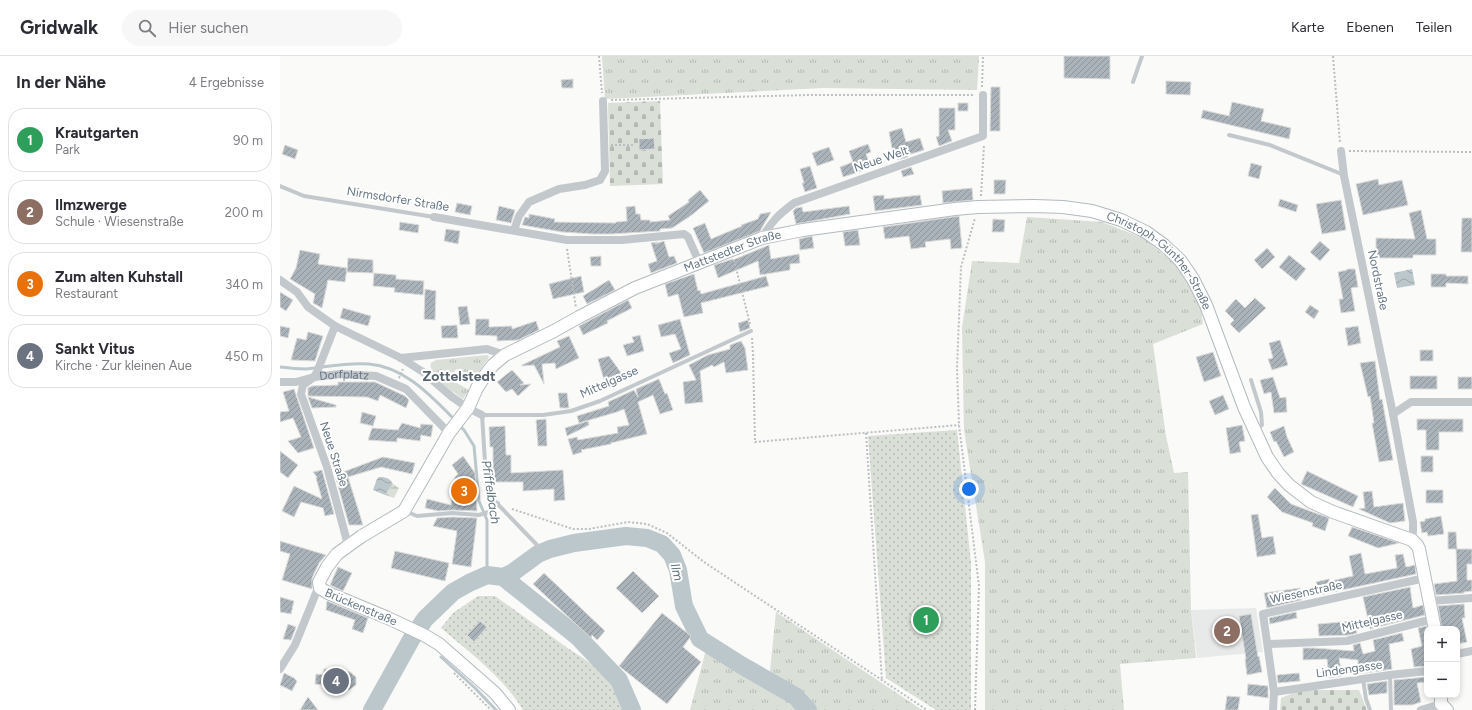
<!DOCTYPE html>
<html lang="de">
<head>
<meta charset="utf-8">
<style>
  body { margin:0; font-family:Figtree,sans-serif; background:#f7f7f7; color:#2b2b33 }
  .controls { position:absolute; right:12px; bottom:12px; display:grid; overflow:hidden; border-radius:8px; box-shadow:0 2px 6px #0003 }
  .controls button { width:36px; height:36px; display:grid; place-items:center; padding:0; border:0; border-bottom:1px solid #e1e1e2; background:#fff; color:#2b2b33; font:20px sans-serif }
  .you { position:absolute; left:689px; top:433px; width:14px; height:14px; margin:-10px; border:3px solid #fff; border-radius:50%; background:#1a73e8; box-shadow:0 0 0 6px #1a73e833 }
  .badge { display:grid; place-items:center; width:26px; height:26px; border-radius:50%; background:#0f766e; color:#fff; font-size:13px; font-weight:700 }
  .pin { position:absolute; translate:-50% -50%; border:2px solid #fff; box-shadow:0 1px 4px #0006 }
  .list { margin:0; padding:0; list-style:none }
  h2 { display:flex; justify-content:space-between; align-items:center; height:52px; margin:0; padding:0 16px; font-size:17px }
  h2 small { font-size:13px; font-weight:400; color:#7c7c81 }
  .list li { display:grid; grid-template-columns:26px 1fr auto; gap:12px; align-items:center; box-sizing:border-box; height:64px; margin:0 8px 8px; padding:0 8px; border:1px solid #e1e1e2; border-radius:16px }
  .list b { display:block; font-size:15px; white-space:nowrap }
  .list p { margin:0; font-size:13px; white-space:nowrap; color:#7c7c81 }
  .list em { font-size:13px; font-style:normal; color:#7c7c81 }
  .icon { flex:none; width:22px; height:22px; fill:none; stroke:currentColor; stroke-width:2; stroke-linecap:round; stroke-linejoin:round }
  .map { position:relative; flex:none; width:1192px; height:654px; overflow:hidden }
  header { display:flex; align-items:center; gap:24px; box-sizing:border-box; height:56px; padding:0 20px; background:#fff; border-bottom:1px solid #e1e1e2 }
  header strong { font-size:19px }
  nav { display:flex; gap:22px; margin-inline-start:auto; font-size:14px }
  .search { width:280px; height:36px; background:#f7f7f7; display:flex; align-items:center; gap:10px; box-sizing:border-box; padding:0 14px; border-radius:22px; color:#7c7c81; font-size:15px }
  main { display:flex }
  aside { flex:1; background:#fff }
  .map>svg:first-child { display:block }
</style>
</head>
<body>
<header>
<strong>Gridwalk</strong>
<div class="search"><svg class="icon" aria-label="search" viewBox="0 0 24 24"><circle cx="10" cy="10" r="6"/><path d="M15 15l6 6"/></svg>Hier suchen</div>
<nav><a>Karte</a><a>Ebenen</a><a>Teilen</a></nav>
</header>
<main>
<aside>
<h2>In der Nähe<small>4 Ergebnisse</small></h2>
<ul class="list">
<li><span class="badge" style="background:#2e9e5b">1</span><div><b>Krautgarten</b><p>Park</p></div><em>90 m</em></li>
<li><span class="badge" style="background:#8d6e63">2</span><div><b>Ilmzwerge</b><p>Schule · Wiesenstraße</p></div><em>200 m</em></li>
<li><span class="badge" style="background:#e8710a">3</span><div><b>Zum alten Kuhstall</b><p>Restaurant</p></div><em>340 m</em></li>
<li><span class="badge" style="background:#6b7280">4</span><div><b>Sankt Vitus</b><p>Kirche · Zur kleinen Aue</p></div><em>450 m</em></li>
</ul>
</aside>
<div class="map">
<svg width="1192" height="654" viewBox="0 0 1192 654">
  <defs>
    <pattern id="grass-tufts" width="24" height="20" patternUnits="userSpaceOnUse"><rect width="24" height="20" fill="#dadfd7"/><path d="M3 7l-1-3M5 7V3M7 7l1-3M15 17l-1-3M17 17v-4M19 17l1-3" fill="none" stroke="#b4b9b4"/></pattern>
    <pattern id="wetland-marsh" width="20" height="14" patternUnits="userSpaceOnUse"><rect width="20" height="14" fill="#dadfd7"/><path d="M1 5h8M5 5V1M11 12h8M15 12V8" fill="none" stroke="#b4b9b4"/></pattern>
    <pattern id="cemetery-stones" width="16" height="16" patternUnits="userSpaceOnUse"><rect width="16" height="16" fill="#dadfd7"/><path d="M2 7V4a2 2 0 0 1 4 0v3zM10 15v-3a2 2 0 0 1 4 0v3z" fill="#b4b9b4"/></pattern>
    <pattern id="park-dots" width="8" height="8" patternUnits="userSpaceOnUse"><rect width="8" height="8" fill="#dadfd7"/><path d="M2 2h.1M6 6h.1" fill="none" stroke="#b4b9b4" stroke-width="1.8" stroke-linecap="round"/></pattern>
    <pattern id="water-waves" width="16" height="10" patternUnits="userSpaceOnUse"><rect width="16" height="10" fill="#bbc7cb"/><path d="M0 5q4-4 8 0t8 0" fill="none" stroke="#9ca6aa"/></pattern>
    <pattern id="building-hatch" width="6" height="6" patternUnits="userSpaceOnUse"><rect width="6" height="6" fill="#aab3b9"/><path d="M-1 1l2-2M0 6l6-6M5 7l2-2" fill="none" stroke="#8e969c"/></pattern>
  </defs>
  <rect width="100%" height="100%" fill="#fafaf8"/>
  <path fill="#e8e9e9" d="M976 552 983 596 917 602 911 554Z"/>
  <path fill="url(#grass-tufts)" d="M322 0H699L697 34 543 32 325 43Z
    M747 161 822 166 863 182 900 212 921 251 923 268 873 288 886 380 894 417 908 416 911 554 916 602 840 608 844 654H705V506L684 374 682 272 692 205 739 207Z
    M207 299 209 301 208 303 200 314 193 326 189 325 191 321 176 313 170 323 189 334 183 343C174 336 147 320 151 307L156 304Z
    M496 556 642 654H530L515 638 491 623 490 615Z
    M427 590 514 641 525 654H410Z"/>
  <path fill="url(#wetland-marsh)" d="M113 428 119 432 114 442 105 439Z"/>
  <path fill="url(#cemetery-stones)" d="M380 45 383 128 330 130 328 47Z
    M1021 634H1079L1087 654H1000L1001 642Z"/>
  <path fill="url(#park-dots)" d="M677 374 691 507V654H656L606 622 588 380Z
    M198 540H215L289 593 338 625 351 654H243C224 622 189 596 161 572L173 557Z"/>
  <path fill="url(#water-waves)" d="M1132 213 1135 229 1117 232 1114 217Z
    M99 421C106 421 110 422 113 428L105 439 93 434 97 423Z"/>
  <g fill="none" stroke-linecap="round" stroke-linejoin="round">
    <path stroke="#bbc7cb" stroke-width="3" d="M0 311C8 312 17 313 25 313 46 311 68 306 89 308 125 311 151 340 175 364
      M178 368 184 374 194 390 199 445 207 464V519
      M161 601 195 632 216 654"/>
    <path stroke="#bbc7cb" stroke-width="18" d="M223 521 232 517 258 498 270 493 294 487 346 480 367 482 382 488 392 499 398 514 404 550 420 583 461 609 515 640 528 654
      M92 654 132 582 145 563 173 536 189 527 207 519 223 521 298 581 339 624 352 654"/>
  </g>
  <path fill="url(#building-hatch)" stroke="#dcdcda" d="M784 0H830V23L784 22Z
    M293 23V32H282L281 24Z
    M886 25 911 26 910 39 886 38Z
    M711 31H720V75H710Z
    M952 46 984 53 981 65 1011 72 1009 83 921 62 923 54 949 60Z
    M678 47H688V55H678Z
    M659 52H675V74H668L672 85 659 90 656 81 659 80Z
    M622 72 626 86 640 82 644 94 628 99V101L618 104V102L614 103 609 76Z
    M374 82 375 93 359 94V83Z
    M588 88 591 96 586 98 590 109 584 111 585 114 563 121 560 111 573 106 569 95Z
    M5 89 18 94 15 103 2 98Z
    M549 91 554 104 537 110 532 97Z
    M971 107 982 110 979 123 968 120Z
    M530 110 537 132 525 136 522 127H524L520 113Z
    M631 111 634 118 623 121 621 115Z
    M1098 123 1099 129 1122 124 1128 149 1083 159 1076 128Z
    M714 124H726L725 138H714Z
    M692 132 693 144 663 147 662 135Z
    M420 134 429 145 409 161 392 172 380 173V175L331 178H313L282 176 242 169 245 161 249 162V158L275 163 274 166 336 167V166L347 165 346 151 355 150 356 158H360L361 164H370V166L390 164 388 160 409 146 408 144Z
    M604 139V143L640 139 642 149 595 155 593 140Z
    M1000 143 1018 149 1016 156 998 150Z
    M1061 144 1066 174 1042 178 1036 148Z
    M177 147 192 150 190 159 175 156Z
    M219 150 235 154 231 167 216 164Z
    M569 150 570 158 516 168 513 155 516 152 522 151 523 156Z
    M1141 154 1147 183H1156V199H1133V202H1096V182L1135 183 1129 157Z
    M491 156 480 175 424 197 413 172 425 167 431 183 462 170 461 169 478 163 480 158Z
    M679 160 682 192 671 193 670 183 645 186 646 191 631 193 629 180 605 183 603 171Z
    M1182 162H1192V196H1181Z
    M713 163 725 164 724 176H712Z
    M120 166 139 169 138 177 119 174Z
    M166 173 180 175 178 188 164 185Z
    M578 174 580 189 565 190 563 176Z
    M532 180 534 192 520 194 519 183Z
    M384 185 389 201 394 200 397 207 371 217 368 208 377 205 371 187 378 186 375 188Z
    M1040 185 1050 194 1040 205 1030 196Z
    M489 189 491 203 519 198 520 207 510 208V214L480 219 478 205 438 222 434 209 453 203V204Z
    M987 192 995 201 982 213 974 204Z
    M20 194 40 198 38 208 67 212 65 226 48 224 42 252 33 247 35 238 10 223 16 212Z
    M1009 199 1026 213 1016 225 999 211Z
    M321 200V210H311L310 201Z
    M68 202 93 204V217L67 216Z
    M1067 213H1075L1078 231 1071 232 1075 255 1061 257 1059 243H1063L1058 216 1067 214Z
    M94 217 116 219V223L144 225 143 239 114 236 115 232 93 230Z
    M414 218 418 235 420 234 421 238 486 220 489 230 421 247 423 257 404 261 398 238 388 241 385 228Z
    M1151 218H1166V220H1188V228L1166 227V231H1151Z
    M301 220 304 236 273 243 269 228Z
    M329 224 335 234 307 248 303 240Z
    M145 233 156 235 155 264 144 263Z
    M0 236 13 244 6 255 0 251Z
    M975 242 986 252 959 277 950 268 954 264 945 255 956 243 965 252Z
    M348 244 352 252 327 265 328 267 303 279 299 270Z
    M1030 249 1039 255 1034 263 1025 256Z
    M187 250 190 268 180 269 178 251Z
    M63 252 91 260 88 270 60 262Z
    M196 263H209V271L232 270V273L256 265 259 274 238 284 217 285V280L195 279Z
    M400 263 410 299 393 307 389 297 401 293 395 278 381 281 378 269Z
    M468 264 470 272 460 276 458 267Z
    M177 269 178 282H162L161 270Z
    M0 270 10 272 8 282 0 280Z
    M1078 270 1081 287 1068 290 1065 272Z
    M28 276 43 280 35 305 11 304 17 282 26 284Z
    M360 279 364 295 347 300 343 289 354 286 352 281Z
    M289 280 299 302 276 313 275 307 262 308 264 328 254 309 242 310V309L280 291 277 285Z
    M1000 284 1008 309 992 314 988 303 993 302 989 287Z
    M461 285 465 292 468 314 446 317 444 306 434 311 432 309 420 315 423 346 405 348 403 326 416 324 409 309 428 299 450 293V289Z
    M1140 294H1153V305H1140Z
    M933 296 941 320 924 326 916 301Z
    M329 300 342 318 324 324 318 303Z
    M1095 305 1100 344 1102 343 1113 404 1099 406 1092 367H1094L1090 340 1088 341 1080 307Z
    M232 314 244 327 240 329 251 328 238 340 232 333 226 336 217 326Z
    M1130 320H1157V333H1130Z
    M993 321 1000 342 1006 341 1007 356 994 357 991 336 984 338 980 324Z
    M1178 321H1192V333H1178Z
    M379 323 385 338 387 337 393 354 380 358 373 339 358 346 367 378 331 387V388L301 394 302 396 293 399 288 383 297 381 298 384 338 377 337 371 349 369 344 353 337 356 299 367 297 360 329 350 328 346 354 334 358 341 356 333Z
    M58 326H95L125 340 129 344 126 352 100 339 98 345 87 341 28 340V332L32 330 58 329Z
    M14 333 34 392 18 397 8 385 21 381 13 362 0 366V356L9 355 3 336Z
    M278 337H287L289 352H280Z
    M943 339 949 353 935 359 929 345Z
    M28 341 56 349V351L32 352Z
    M82 356 96 360 93 370 80 367Z
    M266 363 267 390H258L256 364Z
    M1137 363H1183V376H1159V394H1146V374H1137Z
    M308 365 309 369 287 380 285 372Z
    M122 367 140 372 141 368 153 369 151 381 141 379 140 385 117 382V386L88 384 92 372 118 374Z
    M962 369 965 385 959 386 961 396 950 398 946 372Z
    M225 370 226 399H231V417L283 414 285 444 274 445V433L243 435V426H213V391H210L209 371Z
    M1004 370 1007 381 1014 396 1004 401 996 385 994 386 990 376Z
    M0 395 18 409 8 422 0 416Z
    M183 400 195 417 197 455 172 454 158 455 145 452 147 443 171 449 175 421 178 418 172 409Z
    M1141 400H1153V416H1141Z
    M103 401 135 407 132 418 101 411 68 421 83 469H69L55 419Z
    M42 414 54 458 45 460 43 452 21 446 14 461 2 455 14 430 42 443 36 422 37 421 33 416Z
    M1027 415 1078 440 1073 451 1021 428Z
    M995 432 1011 448 1049 462 1045 475 1032 470 1033 467 1002 456 987 441Z
    M1146 434H1163V447H1146Z
    M1092 435 1094 451 1123 447 1125 465 1110 467 1079 453 1085 452 1083 436Z
    M978 458 982 482 993 480 996 498 977 501 971 459Z
    M1161 460 1164 478 1148 480 1147 476 1142 477 1140 466 1145 465V463Z
    M172 461 197 462 191 511 172 508 177 475 153 470 157 462Z
    M1072 471 1093 478 1119 487 1098 492 1068 480Z
    M1168 476H1176L1177 493H1192V508H1187V524H1192V535L1184 536V537L1156 539 1154 528 1177 525 1176 493H1168Z
    M0 485 46 499 39 507 32 522V533L2 524 10 498 0 495Z
    M115 495 169 507 165 525 111 512Z
    M1081 497 1085 518 1117 512 1115 499 1123 498 1126 511 1135 509 1136 518 1039 539 1036 526 1049 523 1050 526 1051 525 1073 520 1069 500Z
    M58 511 72 517 63 535 50 529Z
    M353 515 379 540 362 557 336 532Z
    M264 517 325 575 317 584 312 579 311 582 253 528Z
    M1130 531 1133 552 1143 549 1145 559 1090 573 1083 541Z
    M1020 532 1022 544 987 552 984 537Z
    M0 541 14 545 11 558 0 556Z
    M47 545 88 562 83 577 72 573 75 564 46 554Z
    M1184 548 1185 562H1182L1187 586 1177 588V573H1162L1158 550Z
    M1016 556 1017 562 990 568 989 562Z
    M382 557 411 580 403 591 421 606 387 648 339 610Z
    M971 558 978 601 979 600 982 616 967 619 965 603H966L959 560Z
    M200 565 207 571 194 586 187 579Z
    M1074 565 1077 577 1070 579 1039 580 1038 568Z
    M8 568 16 571 11 584 3 583Z
    M1147 570V610L1134 611 1131 593 1142 590 1138 572Z
    M1122 577 1124 585 1109 588 1112 613 1085 617H1078V604L1059 602 1062 620 1049 622 1047 603 1023 604V592H1034L1074 595 1073 589 1080 587 1083 598 1095 595 1093 584Z
    M44 613 70 616 76 621V629L69 634 43 632V629L35 628 36 618 44 619Z
    M4 617 14 622 17 625 12 635 0 629Z
    M1019 617 1020 625 998 627 997 619Z
    M1147 621V626L1137 627 1141 646 1132 649H1114V624Z
    M1107 625V637L1089 639 1087 628Z
    M968 628 988 630V642L967 639Z
    M947 640 960 641 958 654H945Z
    M28 641 38 654H20Z"/>
  <g fill="none" stroke-linecap="round" stroke-linejoin="round">
    <defs>
      <g id="secondary">
        <path d="M1161 639V648L1167 654"/>
        <path id="s2" d="M229 654 215 637 159 588 144 579 108 562 48 537 40 532 39 526 47 511 57 498 82 480 124 455 169 377 188 352 197 332 206 318 213 309 225 299 274 275 299 261 355 232 482 182 523 174 675 153 698 151 755 150 783 151 812 155 841 164 866 176 884 189 900 204 913 223 926 249 964 351 987 401 998 417 1009 429 1031 446 1053 456 1132 484 1137 489 1139 493 1155 573"/>
      </g>
    </defs>
    <use href="#secondary" stroke="#b3babf" stroke-width="14"/>
    <path stroke="#bbbfc2" stroke-width="2" stroke-dasharray="2 2" stroke-linecap="butt" d="M319 0 322 37
      M1053 0 1060 87
      M702 31 703 0
      M331 44 528 39H695
      M331 89H355
      M1069 95 1192 96
      M701 140 704 89
      M287 193 296 252
      M454 204 470 268
      M472 282 473 299 475 386 679 369
      M119 322 123 313
      M586 377 602 625
      M232 453 293 473H309L348 466 367 468 387 477 424 506 647 654
      M174 617 211 654
      M695 654 699 530 679 369 677 312 681 211 695 162"/>
    <path stroke="#c3c8cc" stroke-width="4" d="M853 26 862 0
      M949 79 990 89 1064 119
      M0 130 24 140 154 161
      M971 324 981 356 982 369 977 373
      M125 455 137 460 172 457 199 459 209 456 218 447
      M258 490 207 437 202 359H263L291 355 320 345 471 275
      M1110 619 1111 654
      M1083 623 1086 643 1090 654"/>
    <g stroke="#c3c8cc" stroke-width="8">
      <path d="M1061 95 1064 120 1113 358 1133 466V475L1132 484"/>
      <path d="M154 161 287 184H342L404 178 408 181 419 206"/>
      <path d="M234 174 239 160 249 146 279 133 305 129 320 124 325 115 323 45"/>
      <path d="M482 182C492 165 498 159 514 147L703 80V39"/>
      <path d="M0 224 17 236 28 251 55 270"/>
      <path d="M121 302 207 293 225 299"/>
      <path id="s1" d="M0 326H16L34 321 60 318 96 320 126 333 169 377"/>
      <path d="M1113 358 1131 346H1192"/>
      <path d="M68 489 47 411 21 338 23 329 34 321 37 316 55 270 121 302 143 316 172 341 188 352 202 359"/>
      <path d="M1150 545 1192 542"/>
      <path d="M988 588 1067 585 1153 563"/>
      <path d="M1177 598 1192 595"/>
      <path d="M0 613 15 589 36 537 40 532"/>
      <path d="M994 636 1110 619 1147 615"/>
      <path d="M993 654 994 636 983 558 1145 522"/>
      <path d="M1141 654 1161 648"/>
    </g>
    <use href="#secondary" stroke="#fff" stroke-width="12"/>
  </g>
  <g text-anchor="middle" dominant-baseline="central" stroke-width="4" stroke-linejoin="round" paint-order="stroke">
    <g font-size="12" fill="#657683" stroke="#fff">
      <text transform="translate(601 103) rotate(-19)">Neue Welt</text>
      <text transform="translate(118 143) rotate(9)">Nirmsdorfer Straße</text>
      <text stroke="none"><textPath href="#s2" startOffset="785">Mattstedter Straße</textPath></text>
      <text stroke="none"><textPath href="#s2" startOffset="1237">Christoph-Günther-Straße</textPath></text>
      <text transform="translate(1098 224) rotate(78)">Nordstraße</text>
      <text stroke="none"><textPath href="#s1" startOffset="65">Dorfplatz</textPath></text>
      <text transform="translate(329 326) rotate(-24)">Mittelgasse</text>
      <text transform="translate(54 398) rotate(72)">Neue Straße</text>
      <text transform="translate(1026 536) rotate(-12)">Wiesenstraße</text>
      <text transform="translate(81 551) rotate(23)">Brückenstraße</text>
      <text transform="translate(1092 565) rotate(-13)">Mittelgasse</text>
      <text transform="translate(1069 613) rotate(-8)">Lindengasse</text>
    </g>
    <g font-size="13" font-style="italic" fill="#60757c" stroke="#fff">
      <text transform="translate(211 436) rotate(81)">Pfiffelbach</text>
      <text transform="translate(397 516) rotate(76)">Ilm</text>
    </g>
    <g font-size="14" font-weight="bold" fill="#57646e" stroke="#fff">
      <text x="179" y="320">Zottelstedt</text>
    </g>
  </g>
</svg>
<div class="controls">
<button>+</button>
<button>−</button>
</div>
<div class="you"></div>
<div class="pin badge" style="left:646px;top:564px;background:#2e9e5b">1</div>
<div class="pin badge" style="left:947px;top:575px;background:#8d6e63">2</div>
<div class="pin badge" style="left:184px;top:435px;background:#e8710a">3</div>
<div class="pin badge" style="left:56px;top:625px;background:#6b7280">4</div>
</div>
</main>
</body>
</html>
